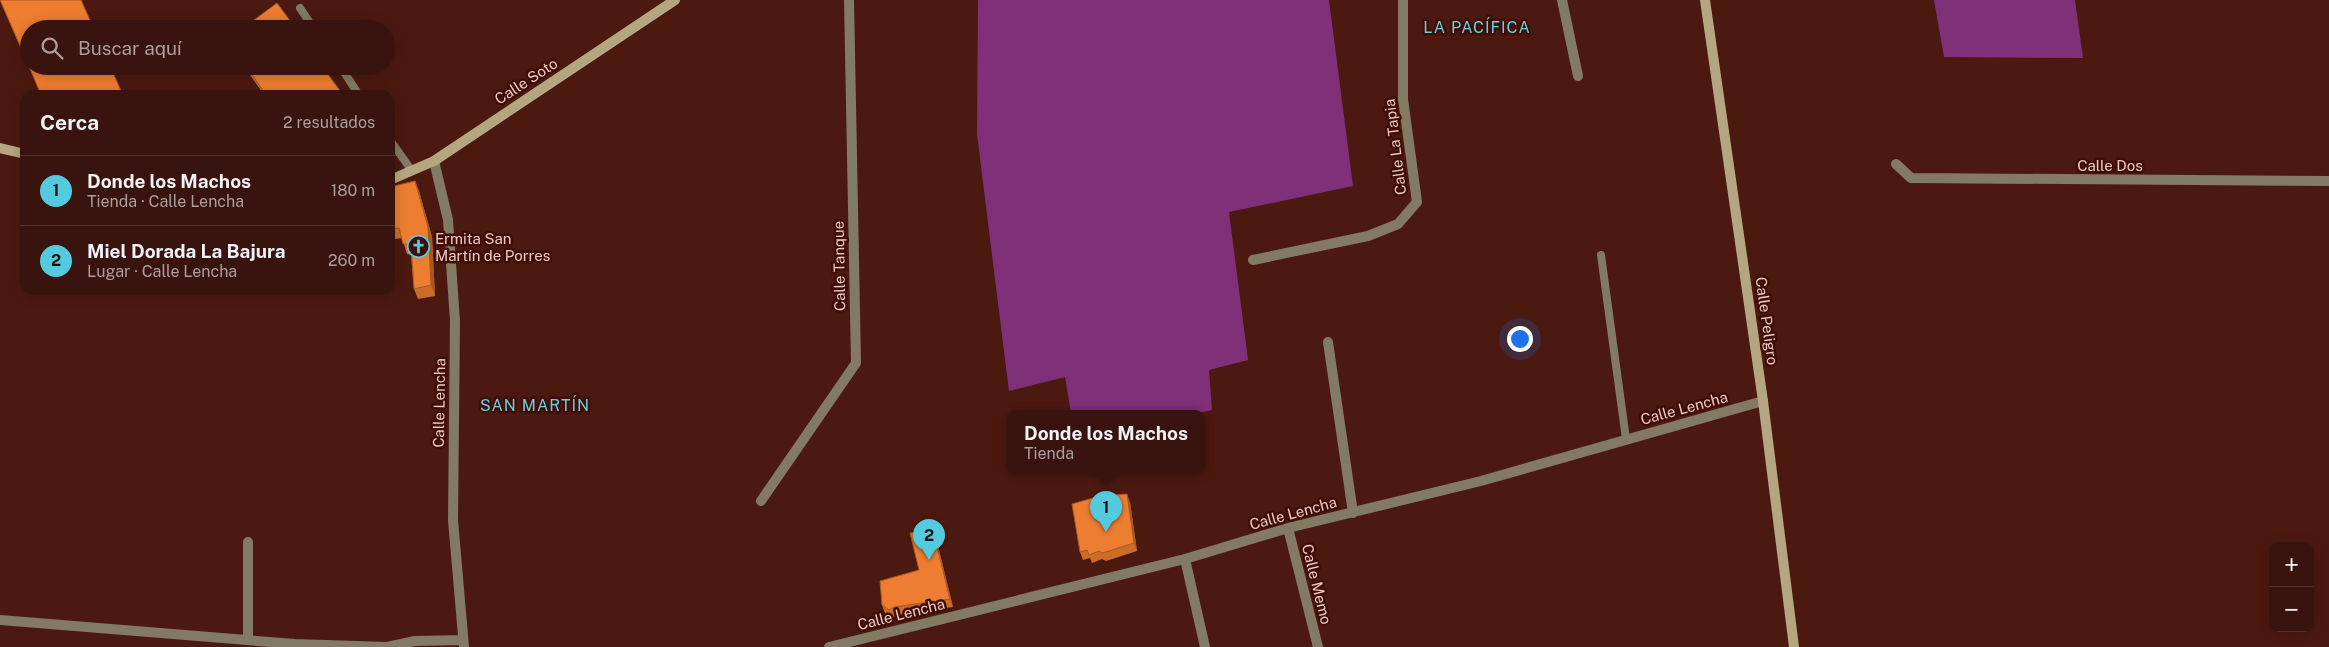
<!DOCTYPE html>
<html lang="es">
<head>
<meta charset="utf-8">
<style>
  body { margin:0; font-family:"Public Sans",sans-serif; background:#401c16; color:#f1f3f6 }
  .controls { position:absolute; right:15px; bottom:15px; display:grid; overflow:hidden; border-radius:10px; box-shadow:0 2px 12px #0003 }
  .controls button { width:45px; height:45px; display:grid; place-items:center; padding:0; border:0; border-bottom:1px solid #53322e; background:#39130d; color:#f1f3f6; font:25px sans-serif }
  .you { position:absolute; left:1519px; top:338px; width:18px; height:18px; margin:-12px; border:4px solid #fff; border-radius:50%; background:#1a73e8; box-shadow:0 0 0 8px #1a73e833 }
  .badge { display:grid; place-items:center; width:32px; height:32px; border-radius:50%; background:#54cade; color:#111; font-size:16px; font-weight:700 }
  .pin { position:absolute; translate:-50% -41px; filter:drop-shadow(0 1px 2px #0008) }
  .pin::after { content:''; position:absolute; top:26px; width:18px; height:15px; background:inherit; clip-path:polygon(0 0,100% 0,50% 100%) }
  .popup { position:absolute; left:1007px; top:410px; width:198px; height:65px; box-sizing:border-box; display:grid; place-content:center; border-radius:10px; background:#39130d; filter:drop-shadow(0 1px 4px #0005); font-size:16px; white-space:nowrap; color:#ab9e9d }
  .popup b { font-size:19px; color:#f1f3f6 }
  .popup::after { content:''; position:absolute; left:50%; top:100%; margin-left:-10px; border:10px solid transparent; border-top-color:#39130d }
  .list { margin:0; padding:0; list-style:none }
  h2 { display:flex; justify-content:space-between; align-items:center; height:65px; margin:0; padding:0 20px; font-size:21px }
  h2 small { font-size:16px; font-weight:400; color:#ab9e9d }
  .list li { display:grid; grid-template-columns:32px 1fr auto; gap:15px; align-items:center; box-sizing:border-box; height:70px; padding:0 20px; border-top:1px solid #53322e }
  .list b { display:block; font-size:19px; white-space:nowrap }
  .list p { margin:0; font-size:16px; white-space:nowrap; color:#ab9e9d }
  .list em { font-size:16px; font-style:normal; color:#ab9e9d }
  .icon { flex:none; width:28px; height:28px; fill:none; stroke:currentColor; stroke-width:2; stroke-linecap:round; stroke-linejoin:round }
  .map { position:relative; flex:none; width:2329px; height:647px; overflow:hidden }
  .search { position:absolute; background:#39130d; box-shadow:0 2px 12px #0003; left:20px; top:20px; width:375px; height:55px; display:flex; align-items:center; gap:12px; box-sizing:border-box; padding:0 18px; border-radius:28px; color:#ab9e9d; font-size:19px }
  .panel { position:absolute; background:#39130d; box-shadow:0 2px 12px #0003; left:20px; top:90px; width:375px; height:205px; border-radius:15px }
  .map>svg:first-child { display:block }
</style>
</head>
<body>
<div class="map">
<svg width="2329" height="647" viewBox="0 0 2329 647">
  <rect width="100%" height="100%" fill="#4c1911"/>
  <path fill="#7e3078" d="M978 0H1329L1353 186 1229 212 1248 360 1209 370 1212 410 1199 413H1071L1065 377 1009 391 977 134Z
    M1934 0H2075L2083 58 1944 57Z"/>
  <g fill="none" stroke-linecap="round" stroke-linejoin="round">
    <path stroke="#837a63" stroke-width="8" d="M300 8 314 29
      M340 66 359 95
      M390 140 412 171
      M1601 255 1626 439"/>
    <path stroke="#837a63" stroke-width="10" d="M1562 0 1578 76
      M434 161 448 220 455 321 453 520 464 647
      M1896 164 1911 178 2329 181
      M1253 260 1368 236 1398 224 1417 202 1403 99V0
      M1328 342 1353 513
      M761 501 856 363 849 0
      M1288 528 1318 647
      M1185 559 1205 647
      M0 620 295 644 387 647
      M248 639V542
      M387 647 415 641 463 640
      M829 647 1185 559 1288 528 1481 481 1763 401"/>
    <path stroke="#b4a780" stroke-width="10" d="M1705 0 1763 401 1794 647
      M0 148 25 154
      M390 180 434 161 675 0"/>
  </g>
  <path fill="#cc6c29" d="M0 0 110 66 122 95H41Z
    M244 66H322L343 95H264Z
    M415 181 419 191 432 237 435 296 418 299 414 289 411 255 407 254 402 238 390 240V187Z
    M1130 502 1137 551 1106 561 1102 559 1092 563 1090 558 1083 560 1080 552Z
    M936 538 953 607 897 615 892 618 885 613 882 605 919 570Z"/>
  <path fill="#a65822" d="M415 181 419 191 432 237 435 296 431 285Z
    M1127 494 1130 502 1137 551 1134 543Z
    M933 530 936 538 953 607 950 599Z"/>
  <path fill="#ed7d30" stroke="#a65822" d="M0 0H81L94 29H29V66Z
    M277 3 296 29H242Z
    M29 66H110L122 93 118 95H41Z
    M246 66H322L343 95H266Z
    M415 181 428 227 431 285 414 289 411 244H403L399 228 390 229V187Z
    M1127 494 1134 543 1103 553 1099 551 1089 555 1087 550 1080 552 1072 504 1100 496Z
    M933 530 950 599 894 607 889 610 882 605 880 581 919 570 910 533Z"/>
  <defs>
    <symbol id="church-ring" viewBox="-11 -11 22 22"><circle r="9.5" fill="#410e07" stroke="#54cade" stroke-width="1.5"/><path d="M-1.2-6h2.4v3.5h3.3v2.4h-3.3V6h-2.4V-.1h-3.3v-2.4h3.3Z" fill="#54cade"/></symbol>
  </defs>
  <g fill-rule="evenodd">
    <use href="#church-ring" x="406" y="234" width="25" height="25"/>
  </g>
  <g text-anchor="middle" dominant-baseline="central" stroke-width="5" stroke-linejoin="round" paint-order="stroke">
    <g font-size="15" fill="#ebc9c2" stroke="#410e07">
      <text transform="translate(526 81) rotate(-33)">Calle Soto</text>
      <text transform="translate(1395 147) rotate(-97)">Calle La Tapia</text>
      <text x="2110" y="165">Calle Dos</text>
      <text transform="translate(839 266) rotate(-91)">Calle Tanque</text>
      <text transform="translate(1767 321) rotate(82)">Calle Peligro</text>
      <text transform="translate(439 403) rotate(-89)">Calle Lencha</text>
      <text transform="translate(1684 408) rotate(-15)">Calle Lencha</text>
      <text transform="translate(1293 513) rotate(-15)">Calle Lencha</text>
      <text transform="translate(1317 584) rotate(76)">Calle Memo</text>
      <text transform="translate(901 614) rotate(-14)">Calle Lencha</text>
    </g>
    <g font-size="15" fill="#ebc9c2" stroke="#410e07" text-anchor="start">
      <text x="435" y="238">Ermita San<tspan x="435" dy="17">Martín de Porres</tspan></text>
    </g>
    <g font-size="16" letter-spacing="1" fill="#67d0e2" stroke="#410e07">
      <text x="1477" y="27">LA PACÍFICA</text>
      <text x="535" y="405">SAN MARTÍN</text>
    </g>
  </g>
</svg>
<div class="controls">
<button>+</button>
<button>−</button>
</div>
<div class="you"></div>
<div class="pin badge" style="left:1106px;top:532px">1</div>
<div class="popup"><b>Donde los Machos</b>Tienda</div>
<div class="pin badge" style="left:929px;top:560px">2</div>
<div class="search"><svg class="icon" aria-label="search" viewBox="0 0 24 24"><circle cx="10" cy="10" r="6"/><path d="M15 15l6 6"/></svg>Buscar aquí</div>
<section class="panel">
<h2>Cerca<small>2 resultados</small></h2>
<ul class="list">
<li><span class="badge">1</span><div><b>Donde los Machos</b><p>Tienda · Calle Lencha</p></div><em>180 m</em></li>
<li><span class="badge">2</span><div><b>Miel Dorada La Bajura</b><p>Lugar · Calle Lencha</p></div><em>260 m</em></li>
</ul>
</section>
</div>
</body>
</html>
